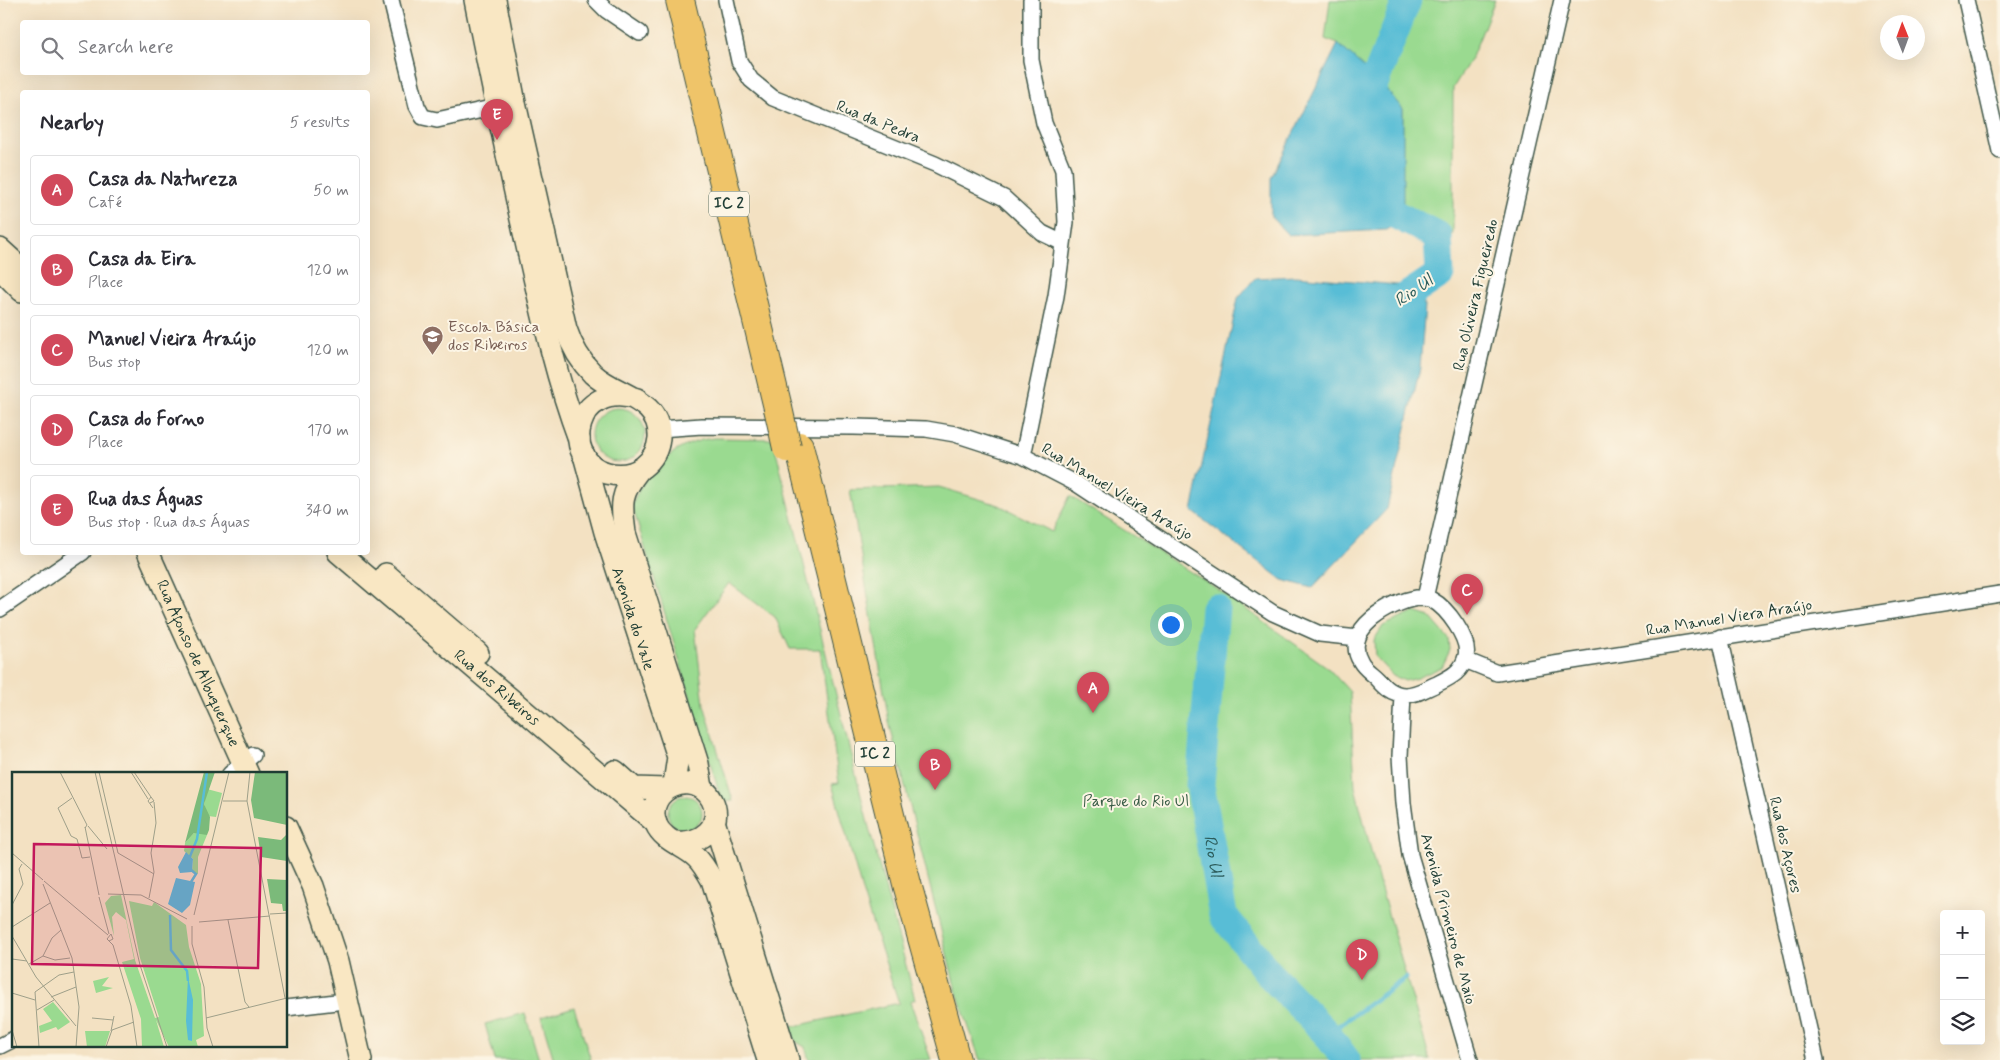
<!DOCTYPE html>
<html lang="en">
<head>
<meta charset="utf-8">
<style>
  body { margin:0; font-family:Mynerve,sans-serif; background:#f7f7f7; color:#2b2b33 }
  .controls { position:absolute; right:15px; bottom:15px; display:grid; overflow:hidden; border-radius:5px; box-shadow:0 5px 20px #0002 }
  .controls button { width:45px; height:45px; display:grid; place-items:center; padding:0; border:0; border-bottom:1px solid #e1e1e2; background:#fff; color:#2b2b33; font:25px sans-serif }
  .compass { position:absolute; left:1880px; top:15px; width:45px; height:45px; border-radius:50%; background:#fff; box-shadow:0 5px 20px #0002; rotate:359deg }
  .you { position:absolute; left:1170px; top:624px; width:18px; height:18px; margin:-12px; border:4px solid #fff; border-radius:50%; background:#1a73e8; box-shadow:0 0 0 8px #1a73e833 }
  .badge { display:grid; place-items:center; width:32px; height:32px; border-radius:50%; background:#d1495b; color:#fff; font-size:16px; font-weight:700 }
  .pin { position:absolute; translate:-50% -41px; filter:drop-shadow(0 1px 2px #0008) }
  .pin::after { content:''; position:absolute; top:26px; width:18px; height:15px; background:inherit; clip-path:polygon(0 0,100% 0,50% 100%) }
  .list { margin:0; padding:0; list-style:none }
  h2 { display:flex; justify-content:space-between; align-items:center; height:65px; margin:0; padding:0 20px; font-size:21px }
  h2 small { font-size:16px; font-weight:400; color:#7c7c81 }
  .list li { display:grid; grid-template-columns:32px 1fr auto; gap:15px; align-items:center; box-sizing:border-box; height:70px; margin:0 10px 10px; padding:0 10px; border:1px solid #e1e1e2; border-radius:5px }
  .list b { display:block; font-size:19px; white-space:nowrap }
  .list p { margin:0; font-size:16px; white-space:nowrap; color:#7c7c81 }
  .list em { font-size:16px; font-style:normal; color:#7c7c81 }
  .icon { flex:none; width:28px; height:28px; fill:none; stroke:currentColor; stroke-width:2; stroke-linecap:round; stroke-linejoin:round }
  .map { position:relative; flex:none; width:2000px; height:1060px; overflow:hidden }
  .search { position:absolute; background:#fff; box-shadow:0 5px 20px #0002; left:20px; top:20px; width:350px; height:55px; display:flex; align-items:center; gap:12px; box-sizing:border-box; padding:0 18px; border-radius:5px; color:#7c7c81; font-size:19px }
  .panel { position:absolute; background:#fff; box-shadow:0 5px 20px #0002; left:20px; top:90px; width:350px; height:465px; border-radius:5px }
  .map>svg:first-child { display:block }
</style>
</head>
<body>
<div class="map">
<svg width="2000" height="1060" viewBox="0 0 2000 1060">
  <rect width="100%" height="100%" fill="#fcf5e5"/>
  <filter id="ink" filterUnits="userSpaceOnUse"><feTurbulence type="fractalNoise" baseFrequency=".02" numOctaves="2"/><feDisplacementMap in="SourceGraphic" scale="10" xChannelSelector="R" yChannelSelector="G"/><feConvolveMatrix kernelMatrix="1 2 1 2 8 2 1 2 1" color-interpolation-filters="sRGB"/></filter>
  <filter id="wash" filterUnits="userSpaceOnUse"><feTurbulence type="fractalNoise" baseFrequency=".0096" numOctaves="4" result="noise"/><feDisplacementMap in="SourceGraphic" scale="20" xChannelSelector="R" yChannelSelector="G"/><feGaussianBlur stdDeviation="1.12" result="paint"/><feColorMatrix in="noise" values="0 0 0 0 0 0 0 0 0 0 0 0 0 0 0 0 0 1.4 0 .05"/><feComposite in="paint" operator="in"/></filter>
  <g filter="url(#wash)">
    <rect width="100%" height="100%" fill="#f3e1c2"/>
    <path fill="#9ada90" stroke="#5c8c62" d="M1330 0H1495L1472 57 1453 88V235L1402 216 1403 109 1338 44 1325 39Z
      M591 435a27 27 0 1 1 54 0a27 27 0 1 1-54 0Z
      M715 438 773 439 867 820 915 999 910 1001 931 1060H809L805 1047 795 1041 791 1027 899 1003 864 898 832 784 839 783 820 649H790L775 617 729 583 695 629 704 705 733 801 722 802 632 505C645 470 677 441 715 438Z
      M939 487 999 505 1052 532 1070 496 1216 588 1327 667 1350 692 1355 787 1379 882 1430 1060H980L956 990 889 722 850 490Z
      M1415 612 1430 617 1449 639 1450 650 1442 667 1417 678 1405 681 1393 676 1375 657 1374 640 1383 626Z
      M668 813a17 17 0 1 1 34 0a17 17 0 1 1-34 0Z
      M574 1007 591 1060H554L541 1017Z
      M525 1013 539 1060H495L485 1024Z"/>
    <path fill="#58bdd6" stroke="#3c7d85" d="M1338 44 1376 78 1403 109V219L1386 230 1288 235 1271 217V178Z
      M1296 276 1398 285 1425 306 1420 368 1387 509 1312 588 1282 580 1192 511 1238 298 1255 278Z"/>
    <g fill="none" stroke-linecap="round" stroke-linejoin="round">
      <path stroke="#58bdd6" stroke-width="5" d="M1327 1034 1406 978"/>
      <g stroke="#58bdd6" stroke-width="29">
        <path d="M1362 114 1407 0"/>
        <path d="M1374 192 1388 211 1438 236 1440 274 1377 316"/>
        <path id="s1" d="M1215 608 1200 785 1223 915 1271 976 1327 1034 1346 1060"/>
      </g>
    </g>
  </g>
  <g filter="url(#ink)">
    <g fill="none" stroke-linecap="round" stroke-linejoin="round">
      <defs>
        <path id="street" d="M391 0 417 106 423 117 437 120 496 107
          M596 0 606 10 640 33
          M726 0 739 61 751 80 773 98 935 164 1004 198 1042 233 1063 243
          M1966 0 2000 151
          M659 429 702 426 854 427 926 429 955 434 1023 456 1077 484 1273 613 1320 634 1358 638
          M1023 456 1056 296 1066 222 1063 170 1044 123 1031 60V0
          M1417 598C1422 598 1427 598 1432 600 1447 608 1470 639 1466 656 1462 672 1451 677 1437 684 1427 688 1417 695 1405 695 1392 695 1385 687 1377 678 1372 673 1364 668 1361 662 1340 629 1392 602 1417 598Z
          M1425 598 1562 0
          M0 609 83 552
          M1720 637 1816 1060
          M1465 660 1497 673 2000 594
          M1403 695 1400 756 1403 803 1410 855 1470 1060
          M230 774 253 755
          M286 1008 336 1002
          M0 1046 14 1039"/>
        <g id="secondary">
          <path d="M475 0C491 81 508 161 526 242 541 308 555 375 579 439"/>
          <path d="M495 0 515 103 566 329C572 347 580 361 593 374 616 396 661 398 659 438 658 450 652 460 643 467 632 475 619 476 607 473 558 460 576 379 637 399"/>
          <path d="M0 249 22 269"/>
          <path d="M0 269 22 291"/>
          <path id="s2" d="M584 455 605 532 678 757 674 784"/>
          <path d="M639 470C620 494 621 503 625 533L698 764 702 788"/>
          <path id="s3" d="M148 552 248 774"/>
          <path id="s4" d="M338 552 656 823"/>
          <path d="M386 574 478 653"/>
          <path d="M615 771 634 788 666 789"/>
          <path d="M714 821 788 1060"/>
          <path d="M286 827 313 886 338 961 361 1060"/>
          <path d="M676 842C700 845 725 826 712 800 695 767 643 789 656 824 663 841 685 846 697 858 703 864 708 873 712 880L768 1060"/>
        </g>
        <path id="highway" d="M680 0 778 408
          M799 446 907 884 956 1060"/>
      </defs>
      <use href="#street" stroke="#3f5649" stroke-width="18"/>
      <use href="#secondary" stroke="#3f5649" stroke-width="24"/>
      <use href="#highway" stroke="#3f5649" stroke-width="30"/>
      <use href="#street" stroke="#fff" stroke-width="15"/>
      <use href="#secondary" stroke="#f9e7c3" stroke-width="21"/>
      <use href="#highway" stroke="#efc469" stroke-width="28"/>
      <defs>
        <path id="highway-bridge" d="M778 408 787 448"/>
      </defs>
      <use href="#highway-bridge" stroke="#3f5649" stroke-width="30" stroke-linecap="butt"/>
      <use href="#highway-bridge" stroke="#efc469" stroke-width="28"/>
    </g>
  </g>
  <defs>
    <symbol id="school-pin" viewBox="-11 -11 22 30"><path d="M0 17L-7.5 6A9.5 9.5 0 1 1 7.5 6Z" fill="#8d6e63" stroke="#fcf5e5"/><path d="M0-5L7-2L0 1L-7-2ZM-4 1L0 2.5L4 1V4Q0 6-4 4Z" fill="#fff"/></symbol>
  </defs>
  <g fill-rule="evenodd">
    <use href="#school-pin" x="420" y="324" width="25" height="34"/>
  </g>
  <g text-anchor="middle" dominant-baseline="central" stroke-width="4" stroke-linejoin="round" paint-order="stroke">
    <g fill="#fcf5e5" stroke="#617469" stroke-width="1">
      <rect x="709" y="191.5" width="40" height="25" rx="4"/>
      <rect x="855" y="741.5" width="40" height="25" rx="4"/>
    </g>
    <g font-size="15" font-weight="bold" fill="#1f3d34">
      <text x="729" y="204">IC 2</text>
      <text x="875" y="754">IC 2</text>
    </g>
    <g font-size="16" fill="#1f3d34" stroke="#fcf5e5">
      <text transform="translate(878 122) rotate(22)">Rua da Pedra</text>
      <text transform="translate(1476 295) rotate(-77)">Rua Oliveira Figueiredo</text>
      <text transform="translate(1117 492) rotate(31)">Rua Manuel Vieira Araújo</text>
      <text transform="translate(1729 618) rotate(-9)">Rua Manuel Viera Araújo</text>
      <text stroke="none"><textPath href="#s2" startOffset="171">Avenida do Vale</textPath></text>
      <text stroke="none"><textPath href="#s3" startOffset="122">Rua Afonso de Albuquerque</textPath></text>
      <text stroke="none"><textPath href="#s4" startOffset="209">Rua dos Ribeiros</textPath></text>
      <text transform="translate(1785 845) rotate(77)">Rua dos Açores</text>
      <text transform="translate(1448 919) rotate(75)">Avenida Primeiro de Maio</text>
    </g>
    <g font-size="16" fill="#785e54" stroke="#fcf5e5" text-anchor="start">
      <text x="448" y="327">Escola Básica<tspan x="448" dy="18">dos Ribeiros</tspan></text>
    </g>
    <g font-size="16" fill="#385c46" stroke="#fcf5e5">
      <text x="1136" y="801">Parque do Rio Ul</text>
    </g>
    <g font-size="18" font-style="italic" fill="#2d5d5c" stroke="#fcf5e5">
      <text transform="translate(1414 291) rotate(-34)">Rio Ul</text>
      <text stroke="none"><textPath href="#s1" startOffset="250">Rio Ul</textPath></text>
    </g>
  </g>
  <g transform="translate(12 772)">
    <rect width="275" height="275" fill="#f3e1c2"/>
    <path d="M195 17 210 21 204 45 196 44 192 32ZM190 60 195 63 186 85V102L180 99 181 87 172 79 173 71 182 61ZM109 123 123 188 143 246 147 245 128 186 117 129 140 134 142 130 174 153 177 175 189 212 192 264 184 268 186 275H157L144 248 152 275H130L129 247 110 190 122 187 114 148 104 140 100 145 102 164 93 131 99 124ZM97 205 90 214 101 216 84 221 81 209ZM41 230 58 250 46 258 44 255 28 261 27 254 40 249 31 237ZM73 259H98L93 275H75Z" fill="#9ada90"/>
    <path d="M192 0H203L192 32 198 45 197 58 195 63 182 61 173 71ZM243 0H275V53L242 46 239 28ZM275 62V89L249 85 246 65 269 68ZM255 107 275 108V139H271L270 132 259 131Z" fill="#7bba7a"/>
    <path d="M174 80 181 87 180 100 168 101 166 95ZM164 106 183 110 178 133 170 141 156 132ZM176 205 181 228 180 269 176 268 174 249Z" fill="#58bdd6"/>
    <path fill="none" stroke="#58bdd6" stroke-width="2.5" d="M177 87 185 67 195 0M178 97 184 102 179 110M158 143 159 178 175 199 176 209"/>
    <path fill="none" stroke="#9e9f89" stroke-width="1" d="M48 0 75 53 73 56M83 0 128 193 155 275M87 0 106 81 142 102M119 0 136 27M122 0 139 25M238 0 235 29 273 226M60 26 46 36 59 64 65 67 70 86 78 85M211 29H235M138 31 142 29 139 25 136 29 141 36M76 54 95 77M73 55 87 123M0 81 31 108M32 109 96 163M31 112 60 186 67 235 64 275M96 122 129 123 175 147M87 125 97 162M137 126 142 100 139 81 144 51 142 30M0 133 11 112 7 97 10 92M258 142 275 141M182 143 217 0M216 148 233 230 237 235M187 150 258 144M180 154V172L192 215 195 256 201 275M0 155 38 131M0 164 24 205 64 254M97 169 101 167 99 162 95 167 101 173 119 234 125 275M31 184 43 188 58 186M0 187 15 189M17 192 31 184 40 166 49 158M0 221 23 228M39 225 64 215M25 238 42 228M80 246 101 248M194 246 275 226M0 258 5 275M99 259 102 244M27 275 23 220 47 203 62 200M94 275 100 258 122 250"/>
    <path fill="#c2185b" fill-opacity="0.15" stroke="#c2185b" stroke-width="2.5" d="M22 72 249 76 246 196 20 192Z"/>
    <rect width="275" height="275" fill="none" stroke="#1f3d34" stroke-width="2.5"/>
  </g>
</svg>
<div class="controls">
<button>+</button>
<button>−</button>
<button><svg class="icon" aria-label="layers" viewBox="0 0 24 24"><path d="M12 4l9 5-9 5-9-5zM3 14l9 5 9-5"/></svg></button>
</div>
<svg class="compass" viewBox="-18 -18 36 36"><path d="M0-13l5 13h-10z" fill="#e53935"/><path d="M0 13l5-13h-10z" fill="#7c7c81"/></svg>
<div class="you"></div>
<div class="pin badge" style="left:1093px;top:713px">A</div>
<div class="pin badge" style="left:935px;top:790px">B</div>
<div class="pin badge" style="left:1467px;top:615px">C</div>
<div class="pin badge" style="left:1362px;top:980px">D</div>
<div class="pin badge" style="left:497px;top:140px">E</div>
<div class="search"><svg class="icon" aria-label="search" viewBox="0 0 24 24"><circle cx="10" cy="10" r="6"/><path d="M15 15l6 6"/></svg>Search here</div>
<section class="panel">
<h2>Nearby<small>5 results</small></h2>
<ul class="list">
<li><span class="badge">A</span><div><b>Casa da Natureza</b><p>Café</p></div><em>50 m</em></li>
<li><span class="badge">B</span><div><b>Casa da Eira</b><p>Place</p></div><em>120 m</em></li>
<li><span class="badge">C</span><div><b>Manuel Vieira Araújo</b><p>Bus stop</p></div><em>120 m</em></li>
<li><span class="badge">D</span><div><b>Casa do Forno</b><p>Place</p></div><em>170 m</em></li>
<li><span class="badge">E</span><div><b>Rua das Águas</b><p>Bus stop · Rua das Águas</p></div><em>340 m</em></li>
</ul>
</section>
</div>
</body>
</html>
